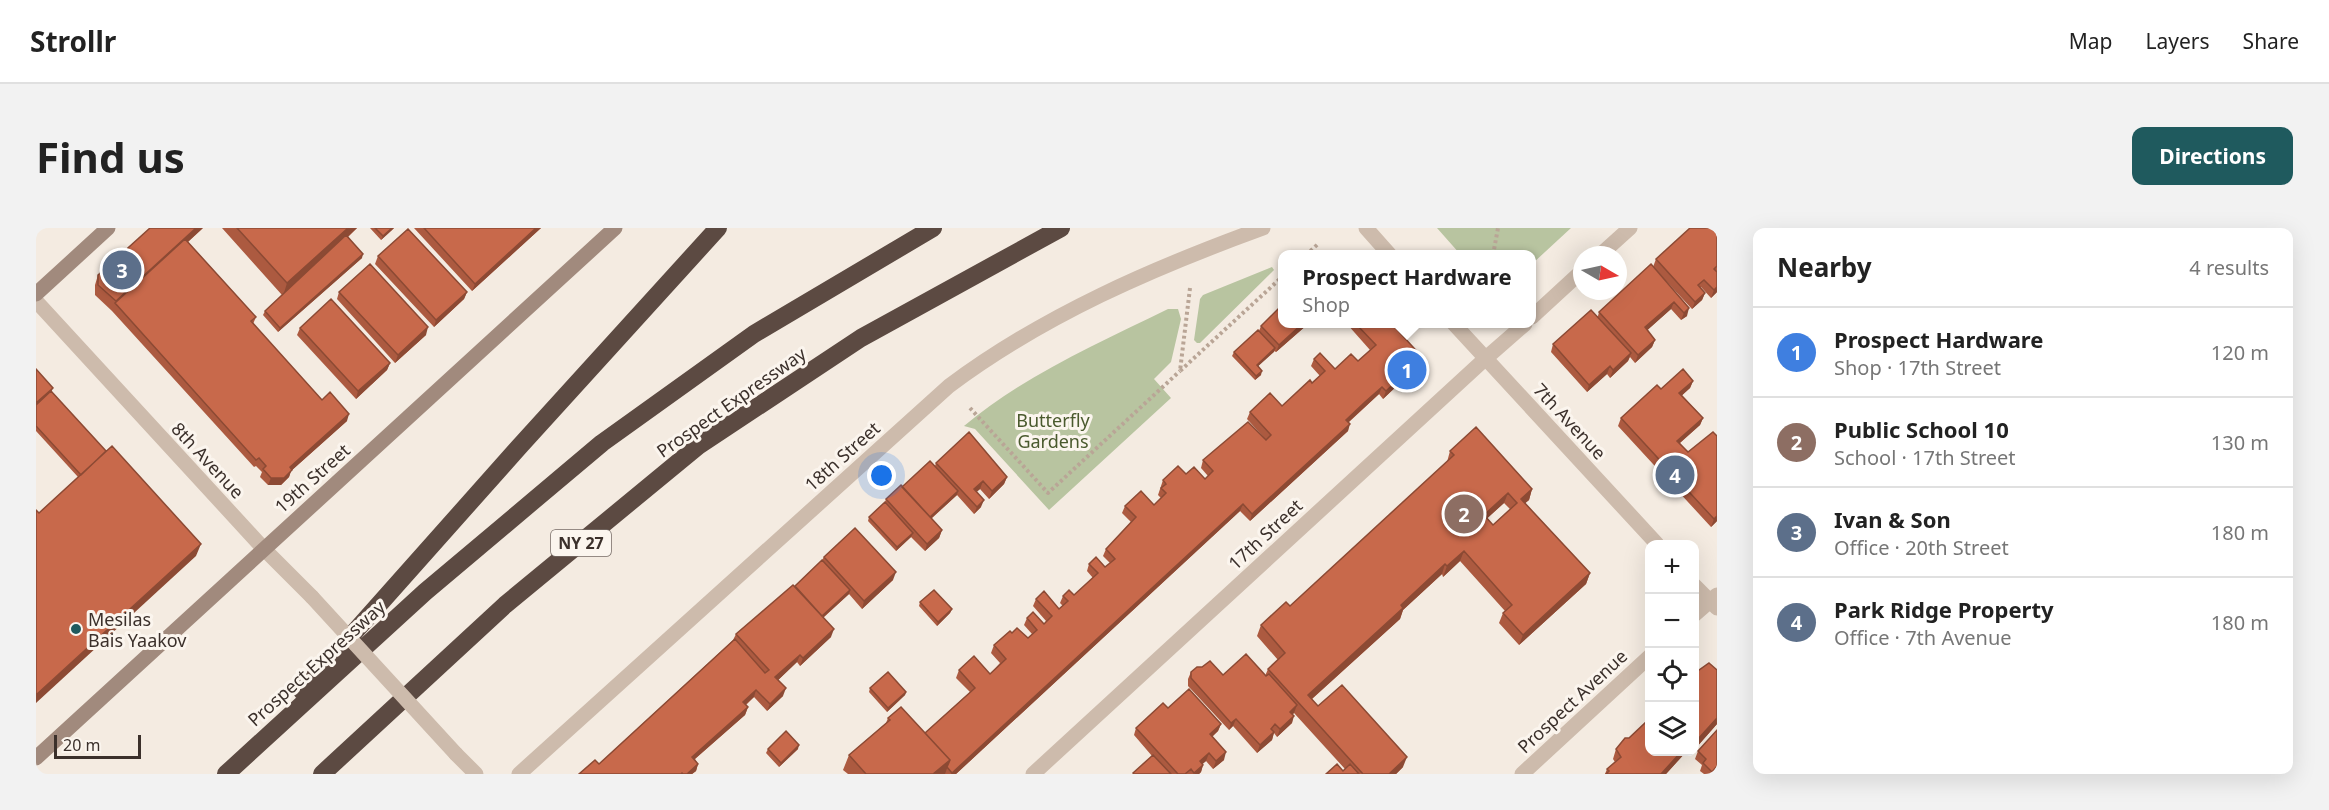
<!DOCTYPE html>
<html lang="en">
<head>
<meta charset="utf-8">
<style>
  body { margin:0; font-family:"Noto Sans",sans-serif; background:#f2f2f2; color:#222 }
  .controls { position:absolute; right:18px; bottom:18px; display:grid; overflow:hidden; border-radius:12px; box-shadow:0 6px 24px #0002 }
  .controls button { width:54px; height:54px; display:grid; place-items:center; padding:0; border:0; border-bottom:2px solid #e0e0e0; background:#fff; color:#222; font:30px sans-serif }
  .compass { position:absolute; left:1537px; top:18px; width:54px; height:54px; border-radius:50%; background:#fff; box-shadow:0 6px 24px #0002; rotate:99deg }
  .scale { position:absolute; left:18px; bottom:15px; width:87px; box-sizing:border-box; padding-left:6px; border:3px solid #3b302b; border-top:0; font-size:16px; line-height:21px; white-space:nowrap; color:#3b302b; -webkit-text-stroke:4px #fbf5ee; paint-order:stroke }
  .you { position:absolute; left:846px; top:248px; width:21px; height:21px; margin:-15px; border:4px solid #fff; border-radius:50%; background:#1a73e8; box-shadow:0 0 0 9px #1a73e833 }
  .badge { display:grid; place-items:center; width:39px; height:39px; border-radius:50%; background:#1f5a5e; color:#fff; font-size:20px; font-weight:700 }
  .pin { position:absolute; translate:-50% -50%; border:3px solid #fff; box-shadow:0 2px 6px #0006 }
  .popup { position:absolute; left:1242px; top:22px; width:258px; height:78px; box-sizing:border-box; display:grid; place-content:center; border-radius:12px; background:#fff; filter:drop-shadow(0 2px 4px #0005); font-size:20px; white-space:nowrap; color:#767676 }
  .popup b { font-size:22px; color:#222 }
  .popup::after { content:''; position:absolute; left:50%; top:100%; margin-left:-12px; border:12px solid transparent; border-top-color:#fff }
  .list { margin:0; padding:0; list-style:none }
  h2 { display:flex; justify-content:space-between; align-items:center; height:78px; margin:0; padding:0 24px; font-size:26px }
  h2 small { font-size:20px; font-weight:400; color:#767676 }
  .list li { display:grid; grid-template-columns:39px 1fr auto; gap:18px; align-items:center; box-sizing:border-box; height:90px; padding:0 24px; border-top:2px solid #e0e0e0 }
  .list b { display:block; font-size:22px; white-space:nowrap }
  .list p { margin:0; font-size:20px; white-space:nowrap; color:#767676 }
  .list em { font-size:20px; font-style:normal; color:#767676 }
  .icon { flex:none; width:33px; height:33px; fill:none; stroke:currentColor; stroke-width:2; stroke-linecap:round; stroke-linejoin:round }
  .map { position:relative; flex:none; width:1681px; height:546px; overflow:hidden; border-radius:12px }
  header { display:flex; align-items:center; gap:36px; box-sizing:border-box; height:84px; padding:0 30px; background:#fff; border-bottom:2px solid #e0e0e0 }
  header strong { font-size:28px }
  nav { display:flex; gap:33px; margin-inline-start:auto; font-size:21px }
  .intro { display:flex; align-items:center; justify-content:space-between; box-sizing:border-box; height:144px; padding:0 36px }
  h1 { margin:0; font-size:42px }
  .button { padding:15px 27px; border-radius:12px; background:#1f5a5e; color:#fff; font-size:21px; font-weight:700 }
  main { display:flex; gap:36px; padding:0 36px }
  aside { flex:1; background:#fff; border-radius:12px; box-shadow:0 6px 24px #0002 }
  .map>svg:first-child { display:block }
</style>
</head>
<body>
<header>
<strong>Strollr</strong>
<nav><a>Map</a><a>Layers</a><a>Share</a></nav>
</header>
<div class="intro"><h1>Find us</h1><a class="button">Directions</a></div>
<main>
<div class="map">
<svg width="1681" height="546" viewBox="0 0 1681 546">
  <rect width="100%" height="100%" fill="#f4ebe1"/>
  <path fill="#b8c4a0" d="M1401 0H1535L1496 36V27L1424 26Z
    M1236 39 1238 42 1164 115H1161L1158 112 1164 71 1167 67Z
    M1132 81H1142L1145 91 1135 134 1118 151 1135 170 1013 282 939 201 928 198C989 147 1061 116 1132 81Z"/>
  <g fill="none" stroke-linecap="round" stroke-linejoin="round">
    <path stroke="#b9a596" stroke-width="4" stroke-dasharray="3 3" stroke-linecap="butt" d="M1270 27 1282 16
      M1457 27 1462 0
      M1154 60 1144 143 1246 49
      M934 180 1012 265 1144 143"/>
    <path stroke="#cdbbac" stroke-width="15" d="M228 321 276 369
      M420 526 440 546"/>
    <path stroke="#cdbbac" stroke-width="15" d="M0 73 228 321
      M997 546 1450 130"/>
    <path stroke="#cdbbac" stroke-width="15" d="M1330 0 1354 27
      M1564 27 1594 0
      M1496 89 1546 43
      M1418 96 1621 316
      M1450 130 1489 96
      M1658 357 1681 380
      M1658 387 1681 367
      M483 546 913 158C1008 87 1117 40 1227 0
      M1486 546 1614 428"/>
    <path stroke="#a18a7d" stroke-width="15" d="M0 66 72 0
      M0 530 579 0"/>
    <path stroke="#5c4a42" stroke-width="18" d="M266 463 483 219 682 0
      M190 546 389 364 566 215 718 106 897 0
      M286 546 469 377 662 218 825 110 1025 0"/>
    <path stroke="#cdbbac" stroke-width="15" d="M276 369 420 526"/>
  </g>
  <path fill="#ac5a40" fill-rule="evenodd" d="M167 0 152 14 220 89 217 96 286 172 311 193 255 243 253 249 245 257H232L224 249 226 244 220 238 218 239 76 83 59 67V57L62 47Z
    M186 0H321L312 9 326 30 242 104 227 87 229 83 246 67Z
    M334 0H358L356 2 345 12Z
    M378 0H505L436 63Z
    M1681 0V43H1680L1681 44V64L1675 70 1665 59 1664 60 1669 65 1666 72 1656 81 1617 39 1620 31Z
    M342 28 431 64 428 71 398 99 339 36Z
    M1615 36 1651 88 1645 92 1635 81 1611 102 1619 112 1616 119 1599 135 1594 129 1592 133 1574 150 1571 146 1551 164 1515 124 1517 116 1562 88 1563 84Z
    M303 64 390 107 359 135 301 71Z
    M1246 96H1272L1240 124 1238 123 1222 138 1225 147 1219 152 1196 128 1198 124 1223 103 1225 98Z
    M1311 96H1356L1386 129 1384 136 1347 171 1343 166 1327 181 1313 194 1312 203 1214 293 1204 283 920 546H812L807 542 813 527 850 495 852 490 889 505 934 464 920 450 923 442 954 446 964 435 955 425 958 417 976 405 992 410 996 406 988 397 991 390 1008 396 1010 393 997 378 1000 371 1023 381 1027 378 1024 375 1027 368 1038 367 1057 350 1051 343 1053 336 1069 339 1074 335 1067 328 1070 321 1095 294 1086 285 1089 278 1118 277 1125 270 1122 267 1127 252 1150 246 1169 251 1172 248 1165 240 1167 232 1230 212 1211 191 1214 184 1246 178 1276 155 1284 148 1275 138 1278 131 1299 141 1322 133 1334 122Z
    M264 100 354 135 351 142 320 171 261 107Z
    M0 141 15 163 160 328 3 285 42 249 0 203Z
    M1657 153 1654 160 1646 167 1667 190 1664 197 1644 215 1652 224 1681 208V293L1675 299 1582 198 1585 190 1625 161Z
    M1414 223 1496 261 1493 272 1489 275 1554 345 1550 356 1483 417 1463 395 1467 385 1469 383 1424 333 1407 349 1406 346 1367 382 1364 391 1276 471 1282 478 1367 539 1360 546H1290L1307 543 1309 541 1258 485 1257 486 1256 495 1241 509 1238 505 1236 512 1221 525 1197 498 1193 502 1152 458V451L1155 444 1187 447 1229 448 1232 441 1242 432 1221 408 1225 397 1254 378 1411 234ZM1468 275 1474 281 1457 297 1451 290Z
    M900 235 971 249 968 256 953 271 944 261 940 264 945 279 938 286 921 267 895 291 906 302 903 310 889 323 875 309 860 323 832 293 833 289 849 274 850 271 866 259 899 238Z
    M788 329 857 352 826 381 813 366 787 390 795 409 764 438 761 434 742 452 747 468 731 483 718 469 710 477 712 479 709 487 659 531 662 536 660 543 656 546H543L563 536 697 412 700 406 759 358 786 332Z
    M884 374 916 381 914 385 901 398 883 378Z
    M1681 442V496L1659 521V446Z
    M834 460 870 464 869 467 851 484 833 464Z
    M1132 480 1185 496 1182 503 1176 509 1188 532 1177 541 1170 533 1166 536 1167 537 1165 544 1163 546H1097L1116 528 1098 507 1100 500Z
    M1681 502V546H1668L1664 543 1666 537 1659 531 1662 523Z
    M732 521H762L743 539 730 525Z
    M1580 521 1650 524 1630 546H1569L1571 541 1579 534 1577 531Z"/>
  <path fill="#8c4a34" d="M160 0H167L81 78 79 75 80 73Z
    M312 0H321L247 68 251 55Z
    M356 0H358L356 2 345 12 347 8Z
    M500 0H505L436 63 439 56Z
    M327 26 326 30 242 104 244 100Z
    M1681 59V64L1675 70 1678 62Z
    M431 64 428 71 398 99 400 92Z
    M1669 65 1666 72 1656 81 1659 74Z
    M1638 74 1635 81 1606 107 1609 99Z
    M1653 80 1651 88 1645 92 1648 85Z
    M1266 96H1272L1240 124 1243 117Z
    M392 99 390 107 359 135 362 127Z
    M1619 112 1616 119 1599 135 1602 127Z
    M1239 120 1238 124 1219 141 1221 137Z
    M1595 125 1592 133 1574 150 1577 142Z
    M1386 129 1384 136 1347 171 1350 163Z
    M354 135 351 142 320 171 322 163Z
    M1574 138 1571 146 1551 164 1553 157Z
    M1226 143 1225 147 1219 152 1220 148Z
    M1657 153 1654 160 1641 172 1643 165Z
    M1346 159 1343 166 1307 199 1310 192Z
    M17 160 14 167 0 180V175Z
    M313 186 311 193 255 243 253 249 245 257H232L235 250 254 239Z
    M1667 190 1664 197 1638 220 1641 213Z
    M1314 196 1312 203 1214 293 1216 286Z
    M971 249 968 256 953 271 956 263Z
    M947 253 944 261 935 269 938 261Z
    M1496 261 1493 272 1481 282 1485 271Z
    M922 263 921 267 890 295 892 291Z
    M1472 265 1468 275 1444 297 1448 287Z
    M948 272 945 279 938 286 941 279Z
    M1207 276 1204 283 920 546H915Z
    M1681 288V293L1675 299 1678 291Z
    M906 302 903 310 889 323 891 316Z
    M877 305 875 309 860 323 861 319Z
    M165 316 160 328 0 475V467Z
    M1428 323 1424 333 1407 349 1411 338Z
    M1409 336 1406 346 1367 382 1364 391 1269 477 1272 467 1365 377Z
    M860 344 857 352 826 381 828 373Z
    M1554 345 1550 356 1483 417 1487 407Z
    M814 362 813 366 782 394 783 390Z
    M916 381 914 385 901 398 902 394Z
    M798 401 795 409 764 438 767 430Z
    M764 427 761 434 737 457 739 449Z
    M750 460 747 468 731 483 734 476Z
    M720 462 718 469 704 481 707 474Z
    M870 464 869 467 851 484 852 480Z
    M1261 477 1258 485 1251 491 1254 484Z
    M712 479 709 487 653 536 656 529Z
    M1258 488 1256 495 1241 509 1244 501Z
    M1681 490V496L1659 521 1662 511Z
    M1200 491 1197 498 1193 502 1195 495Z
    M1185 496 1182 503 1171 513 1174 506Z
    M1238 504 1236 512 1221 525 1224 517Z
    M763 517 762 521 743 539 745 535Z
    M1190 524 1188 532 1177 541 1180 533Z
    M1645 524H1650L1630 546H1625Z
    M1173 525 1170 533 1161 541 1164 533Z
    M1371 529 1367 539 1360 546H1353Z
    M914 532 909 546H897Z
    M662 536 660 543 656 546H651Z
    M1167 537 1165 544 1163 546H1158Z"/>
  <path fill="#c8694b" stroke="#8c4a34" stroke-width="1.5" fill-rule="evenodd" d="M114 0H160L80 73 62 57V47Z
    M201 0H312L251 55Z
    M339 0H356L347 8Z
    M388 0H500L439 56Z
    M1654 0H1681V38L1678 41 1681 44V59L1678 62 1668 52 1662 57 1669 65 1659 74 1620 31Z
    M372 1 431 64 400 92 342 28Z
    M310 7 327 26 244 100 229 83Z
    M149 11 220 89 215 93 286 172 294 164 313 186 254 239 256 242 248 250H235L227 241 230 238 223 230 220 232 79 75Z
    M334 36 392 99 362 127 303 64Z
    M1615 36 1653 80 1648 85 1638 74 1609 99 1619 112 1602 127 1563 84Z
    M295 71 354 135 322 163 264 100Z
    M1246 77V96H1266L1243 117 1225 98Z
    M1555 82 1595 125 1577 142 1574 138 1553 157 1517 116Z
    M1320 96H1356L1386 129 1350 163 1346 159 1329 174 1310 192 1314 196 1216 286 1207 276 916 545 911 539 914 532 889 505 939 460 923 442 938 428 954 446 970 431 958 417 974 403 976 405 981 400 992 410 1001 402 991 390 997 384 1008 396 1016 388 1000 371 1008 363 1023 381 1032 373 1027 368 1033 362 1038 367 1062 345 1053 336 1060 329 1069 339 1079 331 1070 321 1100 289 1089 278 1105 263 1118 277 1130 265 1125 260 1130 256 1127 252 1142 238 1150 246 1158 239 1169 251 1177 243 1167 232 1212 194 1230 212 1235 207 1214 184 1234 165 1246 178 1274 152 1276 155 1289 143 1278 131 1284 125 1299 141 1315 126 1322 133 1340 117Z
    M1222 102 1239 120 1221 137 1226 143 1220 148 1198 124Z
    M0 141 17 160 0 175Z
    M1647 141 1657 153 1643 165 1667 190 1641 213 1652 224 1677 204 1681 208V288L1678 291 1585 190 1621 157 1625 161Z
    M15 163 70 223 45 247 0 198V177Z
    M1440 199 1496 261 1485 271 1554 345 1487 407 1467 385 1476 377 1428 323 1411 338 1409 336 1365 377 1367 380 1272 467 1282 478 1306 457 1371 529 1353 546H1327L1232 441 1249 425 1225 397 1250 374 1254 378 1418 227 1414 223ZM1472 265 1481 275 1457 297 1448 287Z
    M933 204 971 249 956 263 947 253 938 261 948 272 941 279 900 235Z
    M76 218 165 316 0 467V282L3 285Z
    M894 233 922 263 894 289 866 259Z
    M865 257 906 302 891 316 850 271Z
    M849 274 877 305 861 319 833 289Z
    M819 300 860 344 828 373 788 329Z
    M786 332 814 362 786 388 759 358Z
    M757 357 798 401 767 430 764 427 739 449 750 460 734 476 720 462 707 474 712 479 656 529 662 536 651 546H647L646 545 645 546H543L559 532 563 536 699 411 729 445 733 442 700 406Z
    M898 362 916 381 902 394 884 374Z
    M1210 426 1230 448 1233 446 1261 477 1254 484 1258 488 1244 501 1239 496 1235 501 1238 504 1224 517 1200 491 1195 495 1155 450V444L1161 439H1166L1174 433 1187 447Z
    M1673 435 1681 442V490L1662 511 1659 508V445Z
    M852 444 870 464 852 480 834 460Z
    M1153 461 1185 496 1174 506 1190 524 1180 533 1173 525 1164 533 1167 537 1158 545 1155 541 1149 546H1142L1100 500 1127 475 1132 480Z
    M865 479 914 532 897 546H830L813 527 854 492 852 490Z
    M1613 487H1614V524H1645L1625 546H1570L1573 543 1571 541 1585 529 1580 521 1589 510H1593L1612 492Z
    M1681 502V540L1680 539 1676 544 1667 535 1670 531 1662 523Z
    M750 503 763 517 745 535 732 521Z
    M1117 527 1135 546H1098L1097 545Z
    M1301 536 1307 543 1314 536 1323 546H1290Z"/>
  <circle fill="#1f5a5e" stroke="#fbf5ee" stroke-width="2" cx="40" cy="401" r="6"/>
  <g text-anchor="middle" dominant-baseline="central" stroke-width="6" stroke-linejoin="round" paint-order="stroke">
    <rect fill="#fbf5ee" stroke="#756b66" stroke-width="1.5" x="515" y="302" width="60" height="26" rx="4.5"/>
    <g font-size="16" font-weight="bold" fill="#3b302b">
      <text x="545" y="315">NY 27</text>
    </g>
    <g font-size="18" fill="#3b302b" stroke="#fbf5ee">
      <text transform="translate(695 174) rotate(-35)">Prospect Expressway</text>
      <text transform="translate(1534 193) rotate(47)">7th Avenue</text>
      <text transform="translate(806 228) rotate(-42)">18th Street</text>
      <text transform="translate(172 232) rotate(47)">8th Avenue</text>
      <text transform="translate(276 250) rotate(-42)">19th Street</text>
      <text transform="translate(1229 306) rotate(-43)">17th Street</text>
      <text transform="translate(280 435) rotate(-42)">Prospect Expressway</text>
      <text transform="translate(1536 473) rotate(-43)">Prospect Avenue</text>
    </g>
    <g font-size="18" fill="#4a5a2e" stroke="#fbf5ee">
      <text x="1017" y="192">Butterfly<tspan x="1017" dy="21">Gardens</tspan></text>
    </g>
    <g font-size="18" fill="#3b302b" stroke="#fbf5ee" text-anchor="start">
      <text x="52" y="391">Mesilas<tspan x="52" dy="21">Bais Yaakov</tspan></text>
    </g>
  </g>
</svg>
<div class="controls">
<button>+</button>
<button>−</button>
<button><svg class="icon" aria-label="locate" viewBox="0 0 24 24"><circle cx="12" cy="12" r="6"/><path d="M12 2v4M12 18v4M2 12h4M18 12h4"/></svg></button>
<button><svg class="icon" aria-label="layers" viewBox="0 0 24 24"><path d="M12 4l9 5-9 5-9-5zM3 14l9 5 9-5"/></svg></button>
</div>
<svg class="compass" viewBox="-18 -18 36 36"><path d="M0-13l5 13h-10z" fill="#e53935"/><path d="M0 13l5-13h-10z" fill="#767676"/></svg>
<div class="scale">20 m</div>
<div class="you"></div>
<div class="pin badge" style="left:1371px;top:142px;background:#3f7fe0">1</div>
<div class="popup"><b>Prospect Hardware</b>Shop</div>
<div class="pin badge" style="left:1428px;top:286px;background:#8d6e63">2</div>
<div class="pin badge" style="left:86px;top:42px;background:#5c6f8a">3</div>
<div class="pin badge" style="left:1639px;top:247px;background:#5c6f8a">4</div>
</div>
<aside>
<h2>Nearby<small>4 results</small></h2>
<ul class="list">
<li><span class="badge" style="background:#3f7fe0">1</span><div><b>Prospect Hardware</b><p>Shop · 17th Street</p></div><em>120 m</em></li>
<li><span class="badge" style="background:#8d6e63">2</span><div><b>Public School 10</b><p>School · 17th Street</p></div><em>130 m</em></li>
<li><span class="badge" style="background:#5c6f8a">3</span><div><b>Ivan &amp; Son</b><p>Office · 20th Street</p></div><em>180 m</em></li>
<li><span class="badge" style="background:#5c6f8a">4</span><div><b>Park Ridge Property</b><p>Office · 7th Avenue</p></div><em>180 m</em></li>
</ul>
</aside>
</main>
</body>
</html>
